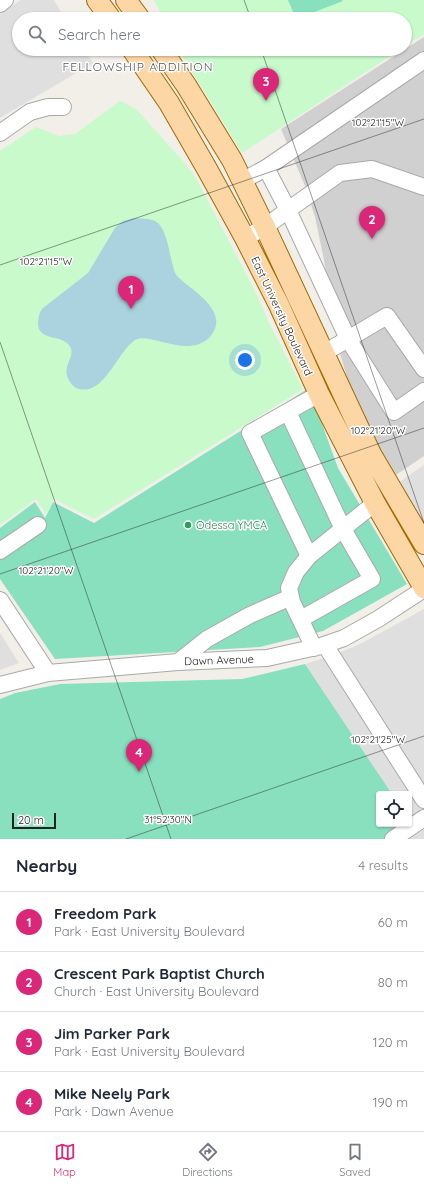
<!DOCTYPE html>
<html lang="en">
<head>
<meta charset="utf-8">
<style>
  body { margin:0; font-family:Quicksand,sans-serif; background:#f6f6f7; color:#1f2937 }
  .controls { position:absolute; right:12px; bottom:12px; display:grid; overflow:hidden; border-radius:4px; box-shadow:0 1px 3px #0004 }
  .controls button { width:36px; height:36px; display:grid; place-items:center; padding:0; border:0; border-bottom:1px solid #e0e1e3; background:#fff; color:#1f2937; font:20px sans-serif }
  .scale { position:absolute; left:12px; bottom:10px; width:44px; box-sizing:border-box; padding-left:4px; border:2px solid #222; border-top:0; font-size:11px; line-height:14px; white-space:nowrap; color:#222; -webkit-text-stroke:3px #fff; paint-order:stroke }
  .you { position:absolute; left:245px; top:360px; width:14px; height:14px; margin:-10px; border:3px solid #fff; border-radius:50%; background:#1a73e8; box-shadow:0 0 0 6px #1a73e833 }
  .badge { display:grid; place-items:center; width:26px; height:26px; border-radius:50%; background:#db2777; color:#fff; font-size:13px; font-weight:700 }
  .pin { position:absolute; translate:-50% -33px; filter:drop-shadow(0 1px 2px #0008) }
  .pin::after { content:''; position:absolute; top:21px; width:14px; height:12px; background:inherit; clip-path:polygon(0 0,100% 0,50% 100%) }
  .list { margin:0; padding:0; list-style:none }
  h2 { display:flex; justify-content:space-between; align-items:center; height:52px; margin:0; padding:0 16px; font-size:17px }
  h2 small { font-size:13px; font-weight:400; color:#747a83 }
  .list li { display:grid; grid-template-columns:26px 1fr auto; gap:12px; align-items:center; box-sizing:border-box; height:60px; padding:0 16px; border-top:1px solid #e0e1e3 }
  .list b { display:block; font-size:15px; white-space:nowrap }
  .list p { margin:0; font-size:13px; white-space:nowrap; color:#747a83 }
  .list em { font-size:13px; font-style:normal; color:#747a83 }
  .icon { flex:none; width:22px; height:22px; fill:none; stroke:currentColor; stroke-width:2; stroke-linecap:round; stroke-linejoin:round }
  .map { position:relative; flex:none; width:424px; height:839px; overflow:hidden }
  .search { position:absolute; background:#fff; box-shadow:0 1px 3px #0004; left:12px; right:12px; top:12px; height:44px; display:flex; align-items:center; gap:10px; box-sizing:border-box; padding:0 14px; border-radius:22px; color:#747a83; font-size:15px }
  .sheet { height:292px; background:#fff }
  nav { display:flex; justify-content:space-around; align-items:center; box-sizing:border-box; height:56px; border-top:1px solid #e0e1e3; background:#fff; font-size:11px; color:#747a83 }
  nav a { display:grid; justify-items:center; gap:2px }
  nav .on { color:#db2777 }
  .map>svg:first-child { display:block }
</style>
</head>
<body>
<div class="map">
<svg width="424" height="839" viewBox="0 0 424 839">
  <rect width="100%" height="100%" fill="#f2efe9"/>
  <path fill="#e0dfdf" d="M21 0H54L65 19H19V49H84L93 63 0 118V14Z
    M424 465V529L395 485Z
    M424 609V839H385L409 819V794H392L305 664 334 655 362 643Z
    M0 633 19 663 0 670Z"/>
  <path fill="#d0d0d0" d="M424 37V456L393 477 351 391 339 350 332 311 324 260 315 217 305 186 281 129Z"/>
  <path fill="#c8facc" d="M154 0H424V34L405 46V19H164Z
    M178 49H401L242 153Z
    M120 101 136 109 183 161 196 178 255 291 271 327 303 389 94 519 54 499 46 514 36 499 0 525V151L36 127 59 136 75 134Z"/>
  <path fill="#88e0be" d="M288 0H342L343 1 296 19Z
    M309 388 338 468 407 584 323 631 260 647 55 659 0 579V528L35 502 45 518 53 502 94 523Z
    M305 664 392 794H379V824H407L385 839H0V699L15 693 60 684 242 679Z"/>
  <path fill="#aad3df" d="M134 218C140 219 149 218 155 221 166 226 169 251 172 262 173 266 174 272 177 276 191 290 229 310 212 334 210 338 207 340 203 342 182 355 148 332 135 340 117 352 105 395 79 389 75 388 72 385 70 382 59 366 78 357 69 345 60 334 37 341 38 322 39 316 39 313 43 308L88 273 115 228 123 221Z"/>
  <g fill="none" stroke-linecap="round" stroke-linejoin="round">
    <defs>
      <path id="minor" d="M0 4 5 0
        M0 133 30 112 48 107H63
        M266 168 424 60
        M242 181 266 168 288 210 340 173 372 169 424 187
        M245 238 265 227 288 210 348 339 394 412 424 391
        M324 353 387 316 424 369
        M288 412 343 529 372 579 301 619
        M0 551 38 525
        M309 556 250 433 319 394
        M0 600 48 673
        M325 645 424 800
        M314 648 292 602 289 588 296 572 309 556 375 503
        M178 662 207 639 250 615 291 597
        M0 685 48 673 178 662 267 658 321 646 344 638 378 619 424 589
        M393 839 424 818"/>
      <path id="major" d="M97 0 111 19
        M126 0 140 19
        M132 49 169 103 207 169 245 238 279 305 319 394 375 503 424 588
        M161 49 186 85 232 160 265 227 371 454 424 544"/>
    </defs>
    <use href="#minor" stroke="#a9a9a9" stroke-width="18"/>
    <use href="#major" stroke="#a06b00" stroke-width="22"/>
    <use href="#minor" stroke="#fff" stroke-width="16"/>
    <use href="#major" stroke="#fcd6a4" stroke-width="20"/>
  </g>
  <path fill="none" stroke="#222" stroke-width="1" stroke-opacity="0.45" d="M244 0 251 19M261 49 424 523M0 265 424 119M0 342 171 839M0 574 424 428M126 839 424 736"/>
  <circle fill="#2e9e5b" stroke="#fff" stroke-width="1.5" cx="188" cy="525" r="4"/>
  <g text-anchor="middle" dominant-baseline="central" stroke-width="3" stroke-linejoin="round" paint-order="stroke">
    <g font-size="11" fill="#222" stroke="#fff">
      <text transform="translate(282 316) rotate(65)">East University Boulevard</text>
      <text transform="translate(219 660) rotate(-2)">Dawn Avenue</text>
    </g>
    <g font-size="11" fill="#27864d" stroke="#fff" text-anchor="start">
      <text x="196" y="525">Odessa YMCA</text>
    </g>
    <g font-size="12" letter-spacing="1" fill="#555" stroke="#fff">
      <text x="138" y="66">FELLOWSHIP ADDITION</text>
    </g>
  </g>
  <g font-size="10" text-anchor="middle" fill="#222" stroke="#fff" stroke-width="3" stroke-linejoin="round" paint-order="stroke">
    <text x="378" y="126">102°21'15"W</text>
    <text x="46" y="265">102°21'15"W</text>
    <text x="378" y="434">102°21'20"W</text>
    <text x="46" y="574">102°21'20"W</text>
    <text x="378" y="743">102°21'25"W</text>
    <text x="168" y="823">31°52'30"N</text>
  </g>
</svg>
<div class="controls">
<button><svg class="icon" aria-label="locate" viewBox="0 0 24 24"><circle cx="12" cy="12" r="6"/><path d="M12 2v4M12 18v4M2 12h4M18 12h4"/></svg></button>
</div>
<div class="scale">20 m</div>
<div class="you"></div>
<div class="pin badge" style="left:131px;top:309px">1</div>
<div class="pin badge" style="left:372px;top:239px">2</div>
<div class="pin badge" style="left:266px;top:101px">3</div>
<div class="pin badge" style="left:139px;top:772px">4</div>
<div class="search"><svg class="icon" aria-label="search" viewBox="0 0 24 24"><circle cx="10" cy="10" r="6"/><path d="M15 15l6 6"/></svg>Search here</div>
</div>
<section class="sheet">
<h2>Nearby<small>4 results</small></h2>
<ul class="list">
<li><span class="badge">1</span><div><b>Freedom Park</b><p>Park · East University Boulevard</p></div><em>60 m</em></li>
<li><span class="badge">2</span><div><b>Crescent Park Baptist Church</b><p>Church · East University Boulevard</p></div><em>80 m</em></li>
<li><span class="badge">3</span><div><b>Jim Parker Park</b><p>Park · East University Boulevard</p></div><em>120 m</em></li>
<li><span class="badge">4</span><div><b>Mike Neely Park</b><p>Park · Dawn Avenue</p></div><em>190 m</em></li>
</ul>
</section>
<nav>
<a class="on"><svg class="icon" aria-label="map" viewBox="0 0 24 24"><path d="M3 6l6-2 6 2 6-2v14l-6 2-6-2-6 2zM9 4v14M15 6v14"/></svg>Map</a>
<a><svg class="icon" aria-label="directions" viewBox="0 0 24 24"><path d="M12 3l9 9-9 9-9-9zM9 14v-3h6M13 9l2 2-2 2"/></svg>Directions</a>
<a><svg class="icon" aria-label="saved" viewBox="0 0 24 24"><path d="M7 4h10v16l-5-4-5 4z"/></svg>Saved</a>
</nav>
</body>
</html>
